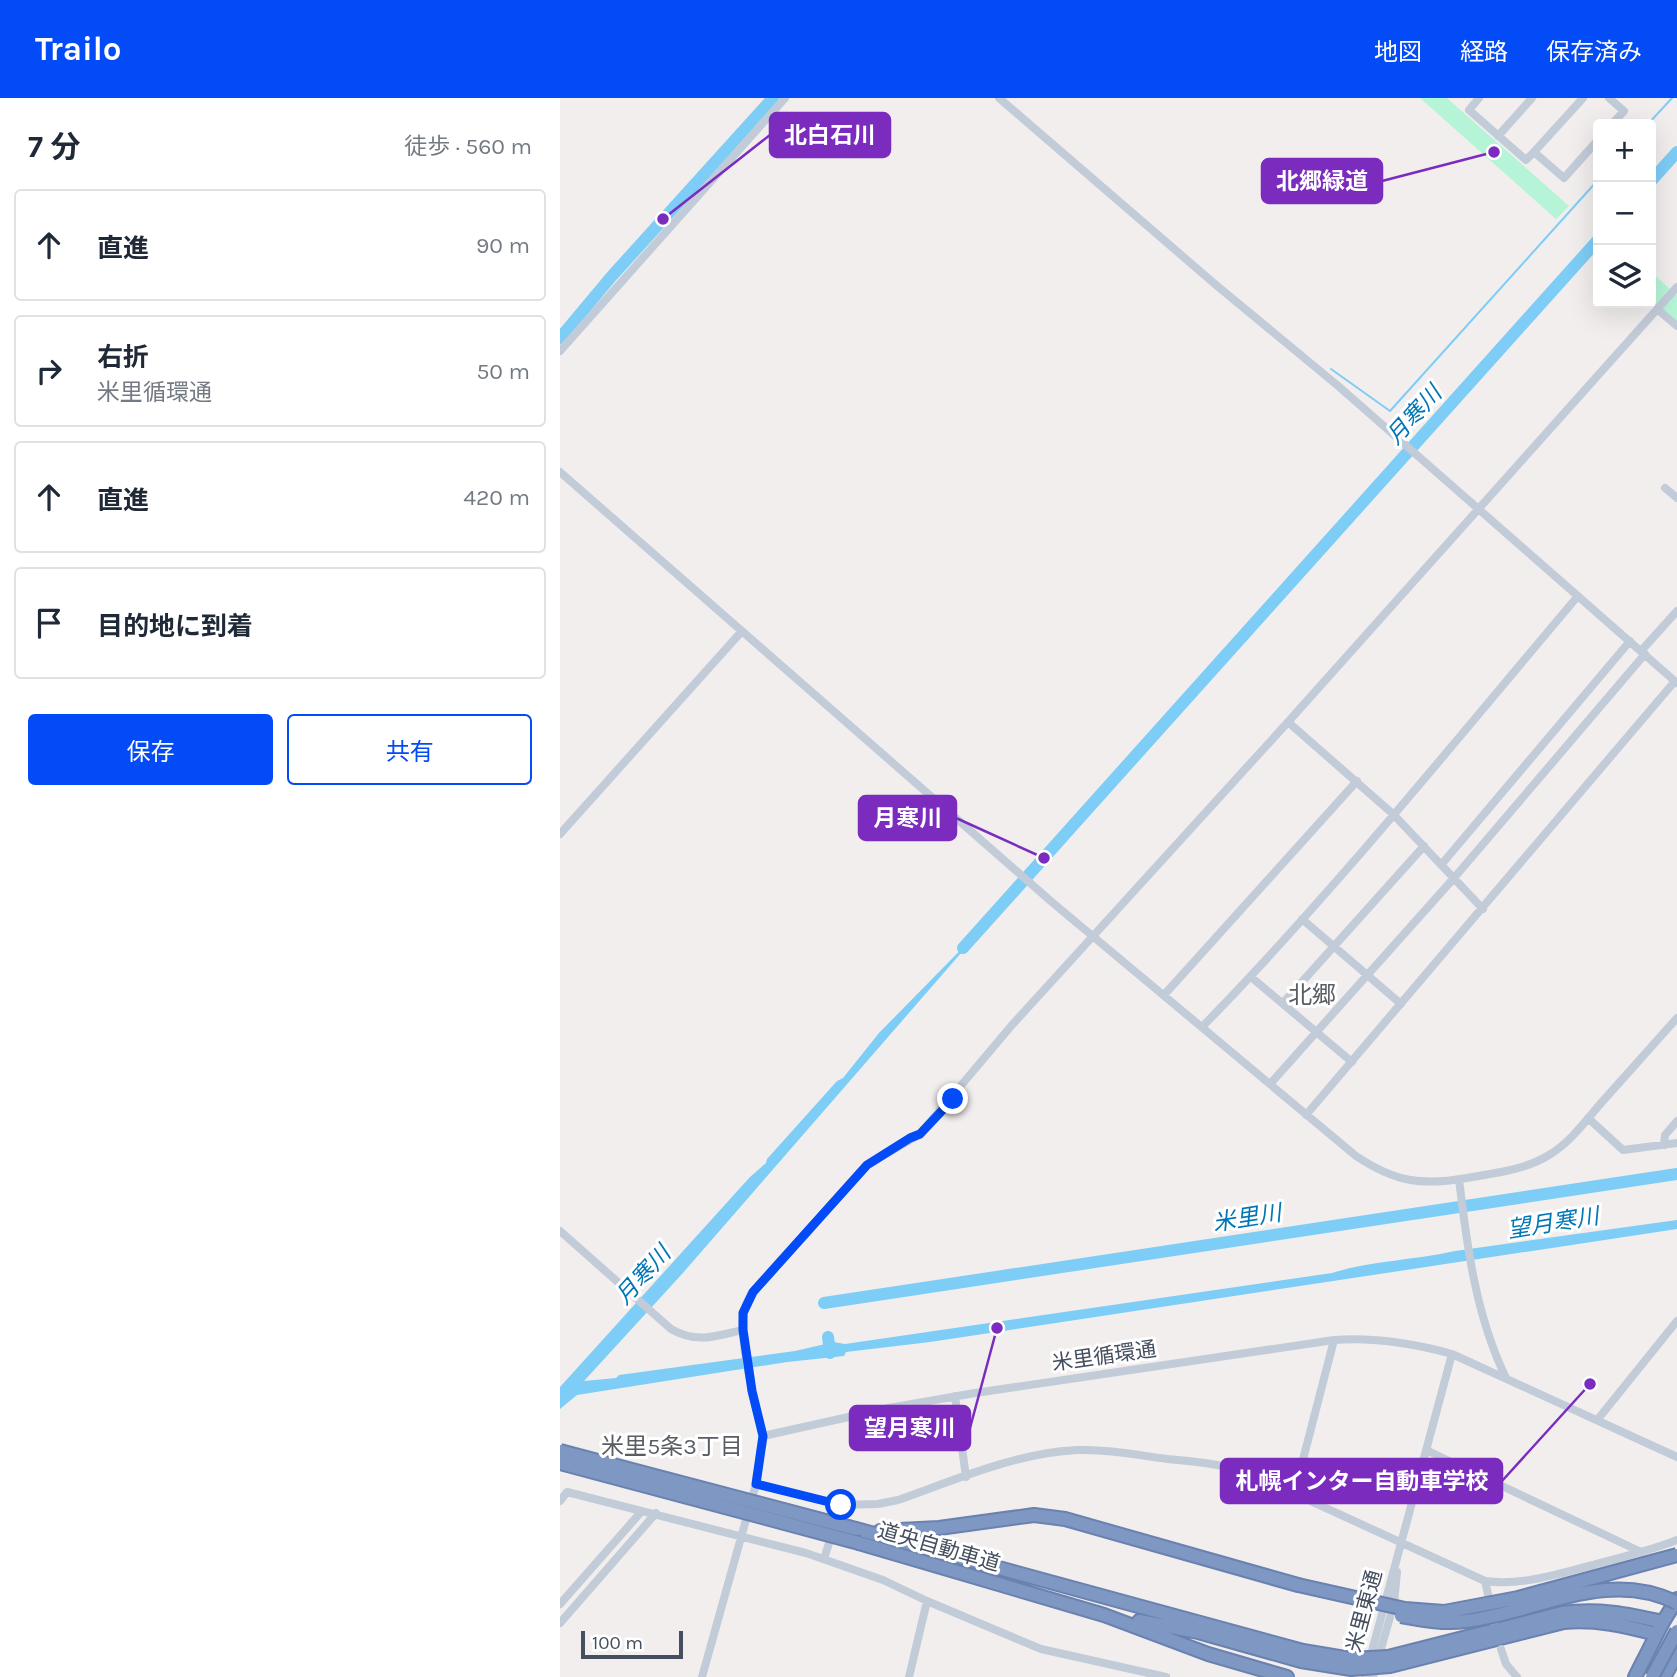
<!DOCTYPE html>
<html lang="ja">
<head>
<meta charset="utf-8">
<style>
  body { margin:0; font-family:Karla,"Noto Sans JP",sans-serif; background:#f2f2f3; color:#1f2937 }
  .controls { position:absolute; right:21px; top:21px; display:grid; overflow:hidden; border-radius:7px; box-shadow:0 7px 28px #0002 }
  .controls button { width:63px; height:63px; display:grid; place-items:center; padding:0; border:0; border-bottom:2px solid #e0e1e3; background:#fff; color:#1f2937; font:35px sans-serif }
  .scale { position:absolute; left:21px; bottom:18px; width:102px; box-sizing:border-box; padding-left:7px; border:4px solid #444e5e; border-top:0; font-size:19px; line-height:24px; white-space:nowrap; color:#444e5e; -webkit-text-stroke:5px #fff; paint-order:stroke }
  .stop { position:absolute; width:21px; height:21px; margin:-16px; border:5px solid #034bf6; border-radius:50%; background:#fff }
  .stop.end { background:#034bf6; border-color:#fff; box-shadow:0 2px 7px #0008 }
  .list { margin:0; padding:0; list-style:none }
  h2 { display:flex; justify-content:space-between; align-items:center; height:91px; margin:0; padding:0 28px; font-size:30px }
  h2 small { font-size:23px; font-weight:400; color:#747a83 }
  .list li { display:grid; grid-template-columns:46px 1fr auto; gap:21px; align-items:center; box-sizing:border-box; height:112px; margin:0 14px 14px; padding:0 14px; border:2px solid #e0e1e3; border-radius:7px }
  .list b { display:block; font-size:26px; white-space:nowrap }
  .list p { margin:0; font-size:23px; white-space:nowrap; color:#747a83 }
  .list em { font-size:23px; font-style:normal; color:#747a83 }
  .actions { display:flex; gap:14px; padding:21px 28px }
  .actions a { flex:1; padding:16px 0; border:2px solid #034bf6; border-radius:7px; text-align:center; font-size:24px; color:#034bf6 }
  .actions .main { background:#034bf6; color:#fff }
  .icon { flex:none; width:38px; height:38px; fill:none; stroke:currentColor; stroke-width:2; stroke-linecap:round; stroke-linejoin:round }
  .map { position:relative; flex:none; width:1117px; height:1579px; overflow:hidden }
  header { display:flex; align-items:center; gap:42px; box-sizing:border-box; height:98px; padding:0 35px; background:#034bf6; color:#fff }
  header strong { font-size:33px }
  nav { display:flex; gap:38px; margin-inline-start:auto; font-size:24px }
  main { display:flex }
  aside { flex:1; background:#fff }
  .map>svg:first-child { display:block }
</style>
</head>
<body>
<header>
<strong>Trailo</strong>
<nav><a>地図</a><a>経路</a><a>保存済み</a></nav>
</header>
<main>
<aside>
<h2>7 分<small>徒歩 · 560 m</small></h2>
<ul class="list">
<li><svg class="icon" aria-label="ahead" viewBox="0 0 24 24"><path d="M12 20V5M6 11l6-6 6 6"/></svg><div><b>直進</b></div><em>90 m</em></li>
<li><svg class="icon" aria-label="right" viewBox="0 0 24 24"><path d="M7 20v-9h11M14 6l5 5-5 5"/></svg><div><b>右折</b><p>米里循環通</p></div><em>50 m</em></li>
<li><svg class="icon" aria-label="ahead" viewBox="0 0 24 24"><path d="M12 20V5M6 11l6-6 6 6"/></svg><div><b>直進</b></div><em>420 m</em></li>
<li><svg class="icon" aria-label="arrive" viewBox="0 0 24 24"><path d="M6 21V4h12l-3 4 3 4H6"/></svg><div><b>目的地に到着</b></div></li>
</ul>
<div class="actions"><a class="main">保存</a><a>共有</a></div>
</aside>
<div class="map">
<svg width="1117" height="1579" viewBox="0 0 1117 1579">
  <rect width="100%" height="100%" fill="#f1eeed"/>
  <path fill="#b6f4d7" d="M860 0H887L1009 108 996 121Z
    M1091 174 1117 197V226L1091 203Z"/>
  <path fill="#7ecdf7" d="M428 824 122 1176 24 1283 56 1280 59 1277 235 1253 274 1244 285 1246 772 1175C809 1163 855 1162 895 1153L1117 1122V1131L370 1244 286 1254 284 1258 227 1264 17 1297 0 1311V1289L190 1079 206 1065 207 1061 277 983 283 980 319 935Z"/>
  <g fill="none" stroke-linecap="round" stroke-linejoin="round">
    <path stroke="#7ecdf7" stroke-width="2" d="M1088 26 1112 0
      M771 271 830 313 1038 82"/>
    <path stroke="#7ecdf7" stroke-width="12" d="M1091 83 1117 54
      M0 240 51 179 213 0
      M403 850 1038 142
      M264 1205 1117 1076
      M268 1239 270 1255"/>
    <defs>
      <path id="highway" d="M296 1431 743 1553 791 1561
        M320 1433 379 1430 474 1417 505 1421 738 1487
        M299 1445 544 1517 648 1556 727 1579
        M579 1523 638 1534 741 1563 791 1571
        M828 1559 1002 1515C1038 1510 1068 1516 1103 1524
        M830 1568 1004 1524C1036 1521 1065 1528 1096 1536
        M1075 1579 1103 1524 1117 1501
        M1104 1579 1117 1556"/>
    </defs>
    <use href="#highway" stroke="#6a82af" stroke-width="16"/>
    <path stroke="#c2cbd8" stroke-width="8" d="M439 0 656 187 777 287 1117 585
      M919 0 909 12 966 62 974 54 1004 80 1038 42
      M1049 0 1064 13 1052 26
      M938 38 972 0
      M974 54 1023 0
      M1097 211 1117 228
      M0 253 225 0
      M0 374 493 805 796 1058C835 1084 861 1088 907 1080 935 1075 965 1072 989 1057 1011 1044 1026 1022 1042 1004 1067 976 1092 948 1117 920
      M1105 390 1117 400
      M1081 553 1117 513
      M728 624 833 716 923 811
      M0 736 182 533
      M881 767 1070 543
      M742 821 841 906
      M691 879 792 964
      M604 897 797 683
      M723 905 864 748
      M642 929C775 793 895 643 1018 498
      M710 986 894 780 1085 556
      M746 1017 1115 583
      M1028 1020 1063 1052 1117 1045
      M1104 1047 1105 1037 1117 1023
      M899 1081C907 1149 916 1218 946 1280
      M0 1133 111 1231C137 1246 155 1238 183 1232
      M395 1298 406 1379
      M1038 1321 1117 1223
      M203 1338C196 1308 178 1243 184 1214 185 1207 189 1200 193 1194L307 1067 360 1036 452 927 728 624 1117 189
      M866 1352 1081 1454
      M196 1386 281 1407 318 1406 338 1402C395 1382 455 1355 517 1352 547 1351 577 1357 607 1361 637 1364 667 1366 696 1378L925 1483C962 1488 997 1476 1033 1467 1061 1459 1090 1453 1117 1442
      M734 1396 774 1242
      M0 1403 7 1394 246 1455 323 1482 367 1503 481 1551 606 1579
      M264 1461 281 1407
      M925 1483 935 1527
      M0 1506 81 1414
      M0 1525 96 1415
      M941 1551 946 1566 957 1579
      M142 1579 196 1386 203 1338 329 1310 415 1295 774 1242C815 1239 852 1245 892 1256L1117 1359
      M349 1579 367 1503
      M805 1579 892 1256
      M813 1579 834 1505 837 1474"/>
    <use href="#highway" stroke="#7f97c3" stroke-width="12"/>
    <defs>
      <path id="highway-bridge" d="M0 1353 296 1431
        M0 1365 299 1445
        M738 1487 845 1511 884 1514 958 1500 1117 1457
        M841 1518C863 1522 884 1526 906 1523 976 1515 1047 1469 1117 1505
        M791 1561 828 1559
        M791 1571 830 1568
        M1092 1579 1117 1533"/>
    </defs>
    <use href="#highway-bridge" stroke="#6a82af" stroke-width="16" stroke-linecap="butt"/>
    <use href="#highway-bridge" stroke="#7f97c3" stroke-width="12"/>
  </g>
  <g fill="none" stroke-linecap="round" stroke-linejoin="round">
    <path stroke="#034bf6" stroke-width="9" d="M281 1407 196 1386 203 1338 192 1293 183 1232V1215L193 1194 307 1067 350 1040 360 1036 393 1001"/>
  </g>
  <g text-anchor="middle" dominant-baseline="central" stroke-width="6" stroke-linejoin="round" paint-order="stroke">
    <g font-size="21" fill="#444e5e" stroke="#fff">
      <text transform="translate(544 1258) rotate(-8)">米里循環通</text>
      <text transform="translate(379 1449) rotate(16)">道央自動車道</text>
      <text transform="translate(804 1513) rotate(-75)">米里東通</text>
    </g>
    <g font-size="23" font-style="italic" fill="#0076b4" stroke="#fff">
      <text transform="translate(854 317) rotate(-48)">月寒川</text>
      <text transform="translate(687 1120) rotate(-9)">米里川</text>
      <text transform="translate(993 1125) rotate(-9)">望月寒川</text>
      <text transform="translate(83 1177) rotate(-48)">月寒川</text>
    </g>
    <g font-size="23" fill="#595d64" stroke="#fff">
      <text x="112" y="1348">米里5条3丁目</text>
    </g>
    <g font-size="24" fill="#595d64" stroke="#fff">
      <text x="752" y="897">北郷</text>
    </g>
  </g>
  <path fill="none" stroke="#7b2cbf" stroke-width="2.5" d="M103 121L210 37M934 54L822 83M484 760L396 720M437 1230L410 1330M1030 1286L942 1383"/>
  <g fill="#7b2cbf" stroke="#fff" stroke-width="2.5">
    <circle cx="103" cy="121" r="7"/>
    <circle cx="934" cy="54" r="7"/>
    <circle cx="484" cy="760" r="7"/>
    <circle cx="437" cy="1230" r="7"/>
    <circle cx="1030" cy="1286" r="7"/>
  </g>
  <g fill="#7b2cbf" stroke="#7b2cbf" stroke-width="2.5">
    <rect x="210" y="15" width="120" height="44" rx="7"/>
    <rect x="702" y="61" width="120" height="44" rx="7"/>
    <rect x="299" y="698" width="97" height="44" rx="7"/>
    <rect x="290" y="1308" width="120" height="44" rx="7"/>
    <rect x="661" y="1361" width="281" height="44" rx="7"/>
  </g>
  <g font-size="23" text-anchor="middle" font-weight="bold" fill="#fff">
    <text x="270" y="45">北白石川</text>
    <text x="762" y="91">北郷緑道</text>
    <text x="348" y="728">月寒川</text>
    <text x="350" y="1338">望月寒川</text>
    <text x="802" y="1391">札幌インター自動車学校</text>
  </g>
</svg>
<div class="controls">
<button>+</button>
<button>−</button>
<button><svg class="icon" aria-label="layers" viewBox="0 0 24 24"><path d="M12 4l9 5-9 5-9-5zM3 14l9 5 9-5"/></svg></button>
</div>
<div class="scale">100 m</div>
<div class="stop" style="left:281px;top:1407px"></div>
<div class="stop end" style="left:393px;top:1001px"></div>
</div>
</main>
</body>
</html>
